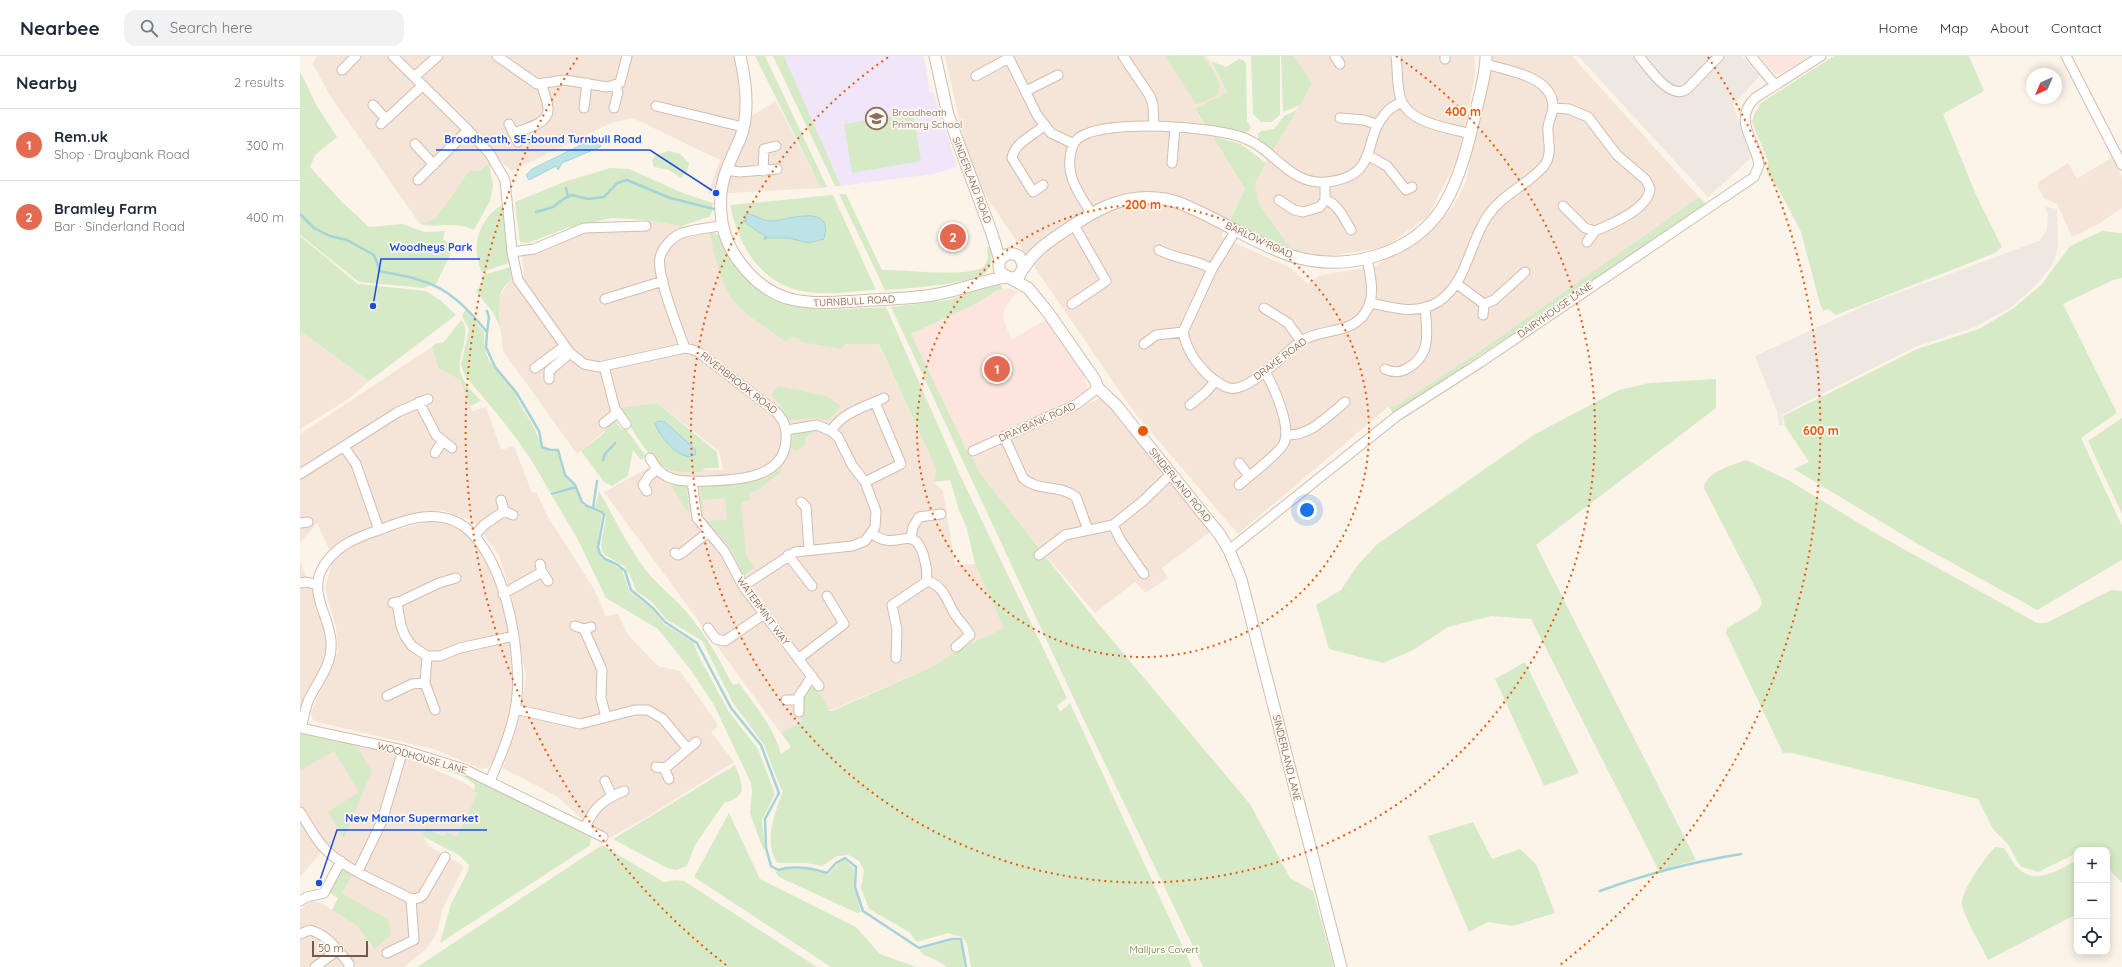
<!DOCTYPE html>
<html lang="en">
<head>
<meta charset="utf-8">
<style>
  body { margin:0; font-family:Quicksand,sans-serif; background:#f2f2f3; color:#1f2937 }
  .controls { position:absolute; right:12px; bottom:12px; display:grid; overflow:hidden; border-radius:8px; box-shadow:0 2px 10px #0003 }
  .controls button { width:36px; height:36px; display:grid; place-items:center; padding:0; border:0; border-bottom:1px solid #e0e1e3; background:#fff; color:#1f2937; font:20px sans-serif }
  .compass { position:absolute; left:1726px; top:12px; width:36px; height:36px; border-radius:50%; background:#fff; box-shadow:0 2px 10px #0003; rotate:224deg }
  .scale { position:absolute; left:12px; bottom:10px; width:56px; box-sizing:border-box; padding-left:4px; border:2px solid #77594d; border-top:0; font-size:11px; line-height:14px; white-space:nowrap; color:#77594d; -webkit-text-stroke:3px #fff8f0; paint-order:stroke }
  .you { position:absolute; left:1007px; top:454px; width:14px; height:14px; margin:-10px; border:3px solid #fff; border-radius:50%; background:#1a73e8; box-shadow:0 0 0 6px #1a73e833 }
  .badge { display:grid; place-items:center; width:26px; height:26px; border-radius:50%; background:#e46a51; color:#fff; font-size:13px; font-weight:700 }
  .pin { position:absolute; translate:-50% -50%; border:2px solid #fff; box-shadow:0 1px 4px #0006 }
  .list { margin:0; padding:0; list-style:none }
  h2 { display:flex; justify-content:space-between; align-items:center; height:52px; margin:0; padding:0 16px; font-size:17px }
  h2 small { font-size:13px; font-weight:400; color:#747a83 }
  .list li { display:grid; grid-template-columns:26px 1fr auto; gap:12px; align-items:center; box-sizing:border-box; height:72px; padding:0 16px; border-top:1px solid #e0e1e3 }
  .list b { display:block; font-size:15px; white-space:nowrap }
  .list p { margin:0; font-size:13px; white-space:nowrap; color:#747a83 }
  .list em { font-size:13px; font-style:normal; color:#747a83 }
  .icon { flex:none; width:22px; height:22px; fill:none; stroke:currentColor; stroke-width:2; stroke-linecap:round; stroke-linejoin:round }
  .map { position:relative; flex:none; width:1822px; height:911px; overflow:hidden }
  header { display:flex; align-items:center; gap:24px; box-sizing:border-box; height:56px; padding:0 20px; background:#fff; border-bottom:1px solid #e0e1e3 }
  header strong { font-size:19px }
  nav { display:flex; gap:22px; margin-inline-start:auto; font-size:14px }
  .search { width:280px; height:36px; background:#f2f2f3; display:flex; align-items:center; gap:10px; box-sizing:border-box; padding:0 14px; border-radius:12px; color:#747a83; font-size:15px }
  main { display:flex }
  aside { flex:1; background:#fff }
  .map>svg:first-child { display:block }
</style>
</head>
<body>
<header>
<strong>Nearbee</strong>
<div class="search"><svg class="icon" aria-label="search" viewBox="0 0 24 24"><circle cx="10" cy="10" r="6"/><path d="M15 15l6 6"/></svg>Search here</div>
<nav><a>Home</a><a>Map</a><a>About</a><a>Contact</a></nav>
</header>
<main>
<aside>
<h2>Nearby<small>2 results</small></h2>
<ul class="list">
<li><span class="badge">1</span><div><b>Rem.uk</b><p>Shop · Draybank Road</p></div><em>300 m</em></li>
<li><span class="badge">2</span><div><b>Bramley Farm</b><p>Bar · Sinderland Road</p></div><em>400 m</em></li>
</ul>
</aside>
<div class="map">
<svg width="1822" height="911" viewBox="0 0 1822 911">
  <rect width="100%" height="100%" fill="#fcf4e9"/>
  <path fill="#f4e5d8" d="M17 0H433L436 6 441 58 453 59 476 45 521 132 408 138 420 104 333 62 311 67 212 115 196 101 180 115H169L135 163 120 168 29 38 13 8Z
    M645 0H907L927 36 895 54 945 133 921 181 991 212 1008 228 1021 219 1076 210 1137 169 1154 149 1166 126 1175 73 1190 0H1272L1399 141 1181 294 1094 351H1088L938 478 834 356 672 120Z
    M994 0H1174L1175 19 1159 100 1128 160 1085 191 1013 203 991 193 958 146 954 127 1012 27Z
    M1812 101 1822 121V152L1797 169 1772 181 1757 148 1744 142 1738 131 1739 126 1768 107 1777 123Z
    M348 164 409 175 420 216 427 235 436 246 485 286 492 281 544 288 578 287 636 413 634 426 643 435 655 509 675 508 705 572 659 593 632 611 529 655 491 691 304 436 348 412 423 414 419 395 357 347 328 356 277 398 203 295 198 244 209 225 224 219 222 200 287 176 345 174Z
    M0 275 69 325 47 344 0 373Z
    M132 291 138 312 160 324 172 355 186 351 201 394 214 390 232 437 236 436 248 461 294 533 306 560 318 558 328 579 358 610 380 615 416 666 418 671 411 676 434 706 347 761 310 782 281 762 258 741 203 712 218 667 226 622 212 543 199 499 173 465 141 454 112 458 61 474 29 493 17 467 0 487V378Z
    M802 341 810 349 910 476 862 512 868 522 845 537 835 526 795 557 731 482 680 417 673 402Z
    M134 464 151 467 173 481 186 505 205 554 216 627 205 680 189 711 182 713 133 693 13 665 11 656 38 595 36 572 25 532 32 507 50 488 76 479Z
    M0 504 6 522 16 537 29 588 21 617 0 663Z
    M55 687 97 697 167 728 177 737 157 781 146 777 145 780 134 775 122 779 129 790 162 809 163 813 143 852 137 876 132 885 126 893 104 911H0V853L12 845 21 847 57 870 73 893 88 863 42 837 56 810 25 792 0 821V712L2 714 34 695 60 736 44 783 72 715Z"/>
  <path fill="#fce5dd" d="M1459 0H1511L1480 18 1474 17Z
    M708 232 718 235 705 252 703 261 711 284 745 264 776 304 784 318 789 336 667 395 611 278 672 250 698 234Z"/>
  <path fill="#eee7e2" d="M1278 0H1442L1460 20 1433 49 1452 101 1408 141Z
    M1745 151 1757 153 1758 192 1752 209 1738 227 1713 250 1675 271 1615 291 1502 348 1482 359 1483 369H1479L1477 355 1455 300 1566 249 1739 185 1747 174 1748 159Z"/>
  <path fill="#f1e6f9" d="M484 0H624L630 37H634L657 111 634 118 541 130Z"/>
  <path fill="#d7eac7" d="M455 0H465L527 131 521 132Z
    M473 0H484L541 130H535Z
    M865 0H903C908 9 927 29 916 39 912 43 902 46 896 48Z
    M951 0H980V59L972 66H961L953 58Z
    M981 0H994L1012 27 1000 49 983 56Z
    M1534 0H1669L1684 35 1643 58 1677 141 1702 191 1695 197 1536 259 1528 253 1523 255 1520 248 1501 176 1479 134 1467 118 1468 105 1452 66 1454 58 1461 47Z
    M939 3 943 4 946 8 947 65 951 71 949 75 943 77 907 72 895 53 927 36 911 5 926 11Z
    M0 15 17 50 37 81 15 99 10 111 42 146 69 171 102 168 124 176 145 175 143 183 154 191 136 228 124 232 59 226 0 179Z
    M997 54 972 96 958 84V78L961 75 974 73 984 60Z
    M613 56 621 105 552 117 544 68Z
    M912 80 941 88 966 107 955 127 958 146 991 193 929 166 945 133Z
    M369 95 380 98 389 107 387 116 381 122 369 114 354 111 352 104 356 99Z
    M189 107 193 129 190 145 174 174C151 164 139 173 120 168L135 163 169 115H180Z
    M310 112 329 113 383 137 413 147 412 156 409 161 381 170 348 164 312 162 267 172 228 187 220 186 215 146 264 126Z
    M539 138H546L582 214C602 213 667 222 683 211 689 206 688 198 687 191H690C692 199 693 208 687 215 676 228 603 233 585 234Z
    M533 139 576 234C551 235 522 241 497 234 457 223 438 187 430 149Z
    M1399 141 1407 149 1093 357 1089 351H1094L1181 294Z
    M204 148 209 207 182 216C170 192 179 160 204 148Z
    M409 175C412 176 416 177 418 179 423 184 430 203 436 211 477 263 527 254 586 251L660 419 767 642 757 650 760 656 770 647 892 911H671L667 888 662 881 648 877 617 886 609 876 569 853 561 832 564 814 559 805 548 799 537 800 522 810 506 807H477C463 783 475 759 483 734L481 733 464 689 433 647 402 585 366 563 352 546 336 535 331 521 324 510 306 500 302 495 301 488 306 461 302 454 295 451 299 435C315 463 328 491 348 517 358 529 372 540 383 552 403 574 418 600 431 626L434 629 439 627C455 650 474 671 481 698L491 691 482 677 502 666 500 643 509 631H515L527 649 529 655H532L632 611 659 593 704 572 675 508 667 473 659 454 650 424 634 426 636 413 579 288H545L542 293 502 286 500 283 492 281 485 286C468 272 437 255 427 235 418 217 414 195 409 175Z
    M1802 175 1822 177V222L1813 224 1763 248 1817 357 1781 382 1822 470V504L1737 554 1616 487 1494 413 1509 406 1485 370 1483 360 1617 293 1679 273 1714 252 1742 228 1770 190Z
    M0 180 58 228 126 235 140 244 156 259 69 325 0 275Z
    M210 211 212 223C194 235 199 256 201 274L194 258 176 235 181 229 183 219Z
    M694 228H700L703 233 698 234 672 250 611 278 667 395 673 402 680 417 797 566 950 748 990 822 1013 835 1034 911H903L782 660 591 251 649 244Z
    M166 253 184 276C183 312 199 311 215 336 217 340 218 344 220 348 229 364 237 373 241 391L250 396 257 395 264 420 274 431 250 437C228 393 197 357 165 320L161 309 169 273 162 260Z
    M161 264C173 274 157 301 160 315 162 326 174 337 181 345L170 350 160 324 138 312 132 291 135 288 144 286Z
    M1416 323V352L1236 489 1396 804 1359 815 1231 563 1191 560 1148 571 1113 594 1083 607 1029 593 1016 549 1041 534 1057 510 1076 489 1235 378 1319 334 1349 327Z
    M478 330 526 340 541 350 528 364 515 362 489 364 479 347 471 340Z
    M357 347 417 396 419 412H405L402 416C392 416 381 417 371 414 352 408 340 385 329 369L332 367 321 352Z
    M1822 362V458L1788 385Z
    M314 364 322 374 325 372 346 400 341 404 333 394 328 420 312 430 304 426 281 395 303 378Z
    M511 373 518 374 505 381 506 388 496 395 491 392 494 377Z
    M1446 404 1488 424 1575 477 1737 567H1746L1811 534 1822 535V827L1807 811V794H1791L1789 792 1777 794V797L1738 816 1720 810 1708 788 1693 773 1678 743 1492 697H1483L1426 577 1427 572 1458 554 1462 548 1460 541 1404 432C1405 416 1433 409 1446 404Z
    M481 412 480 417 456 435 449 436 450 444 441 446 446 499 454 511 444 520 430 491 406 465 427 464 425 442 402 444 404 459 402 460 400 430 447 427 458 422 463 424Z
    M369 426 386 430 390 456 384 451Z
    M275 432 282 449 302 458 297 490 300 501 322 514 329 535 352 553 364 568 394 587 397 597 429 656 458 693 475 738 462 764 465 792 463 793 450 757 452 735 451 727 414 649 390 613 358 573 306 542 277 482 252 440Z
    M1225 606 1279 717 1244 730 1195 623Z
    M0 675 55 687 72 715 44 783 28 756 59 736 34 695 2 714 0 712Z
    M435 709C442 728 450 740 424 747L395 789 387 810 376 814 367 812 313 783Z
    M148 710 189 727 291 782 290 789 286 792 140 887 151 848 168 815 169 809 159 799 122 780 126 772 144 780 146 776 157 781 177 737 174 736 175 729 166 722 146 714Z
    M429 757 460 823 556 871 580 898 616 911H531L394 821Z
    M1173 766 1192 803 1220 793 1236 808 1255 857 1213 870 1188 866 1169 876 1128 780Z
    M302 789 364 826 375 824 384 825 517 911H117Z
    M1695 791 1704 792C1709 799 1713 808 1719 813 1737 830 1759 813 1777 804V858L1688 904C1680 887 1667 867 1662 850 1659 837 1686 800 1695 791Z
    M544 803 554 813V831L561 856 557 857 479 821 475 816 486 813H510L528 819 541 804Z
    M41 813 52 819 42 837 88 863 91 879 74 893 57 870 32 854 38 842 29 836Z
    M659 884 662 890 664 911H647L638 905 624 899 619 894 651 885Z"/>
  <path fill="#bde3e6" stroke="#a4d3d8" d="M289 85H296L301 88 300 91 262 107 258 114 256 110 229 124 226 119 232 113Z
    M445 158C455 157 462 166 472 165 487 164 535 146 524 183L509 187 489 182H468L447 168Z
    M358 365 365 366 396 394 395 399 388 401C374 397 361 382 355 368Z"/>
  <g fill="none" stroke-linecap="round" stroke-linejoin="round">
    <path stroke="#a4d3d8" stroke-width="2.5" d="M266 132 268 141
      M236 156 253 151 265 142 272 139 288 143 304 141 317 127 327 124 370 142 414 153
      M0 158 14 172 30 180 47 184 74 199 80 215C93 218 107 220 119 224 149 232 168 253 187 276L186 291 195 311 216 336 239 375 242 391 250 394H258L265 419 275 429 282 446 287 450 302 456 304 459 298 491 300 498 305 503 318 509 325 515 331 534 353 552 365 566 397 587 431 652 461 689 479 737 465 763 466 792 471 810 478 814C495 809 511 812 527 817L536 807 545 802 556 811 555 831 563 855 619 892 652 883H661L666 911
      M444 165H446
      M465 183 466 181
      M187 276 189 261 187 255
      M303 404 305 398 315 387
      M252 438 276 431
      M293 452 297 425
      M1300 835C1346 818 1392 806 1441 798"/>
    <defs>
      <path id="minor" d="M93 0 168 74 190 98 205 124 212 196 218 224 270 297 284 308 299 311 385 292 397 295 475 355C484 364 487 371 486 384 484 423 436 424 408 425 394 425 379 427 366 420 358 416 354 409 350 402
        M197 0 237 28 265 24 307 31 320 27 327 0
        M708 0 737 59 751 77 774 88
        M823 0 850 40 853 49 854 70
        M1035 0 1040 8
        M1096 0C1098 14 1096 33 1102 46 1112 68 1150 72 1170 78
        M1339 0C1349 12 1370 45 1387 33L1419 0
        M1451 0 1475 29
        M1766 0 1822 109
        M1145 3V0
        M42 14 56 0
        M676 20 709 2
        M114 21 138 0
        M726 35 758 19
        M73 49 86 63
        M356 50 443 71
        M284 52 287 27
        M314 52 318 36 315 30
        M1253 52 1269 53 1288 61 1317 99 1346 124 1350 133C1348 153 1312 168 1295 175L1285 172 1263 150
        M1040 62 1064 64 1078 69
        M81 68 123 29
        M209 68 218 86
        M213 77C224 73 249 68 248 53 248 45 243 36 242 28
        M115 88 134 109
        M1069 100 1087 110 1106 134 1112 131
        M872 107 875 72
        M426 114 440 116 477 113
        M463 115 464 93 476 90
        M118 124 168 74
        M743 129 733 136 712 102C714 87 734 79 745 69
        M979 144 994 154 1003 156 1020 151 1025 144V126
        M1025 144C1037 146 1045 164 1051 174
        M791 157C779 137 765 120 771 96 772 91 775 84 780 81 808 63 913 70 944 82 974 93 990 130 1027 126 1080 120 1062 84 1085 58 1089 52 1096 49 1102 46
        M936 174 912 213 883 276C887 294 895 306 908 319 914 324 921 330 929 332 949 337 985 296 1001 285 1019 273 1047 278 1062 261 1077 244 1071 222 1067 203
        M1287 186 1295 175
        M859 194C877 204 894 202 912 213
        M212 196 234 193 284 172 346 170
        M1157 228 1184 248 1194 244 1225 216
        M305 243 363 225
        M1071 247C1093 252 1117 259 1138 246 1168 226 1168 189 1187 161 1201 139 1226 130 1243 111 1254 98 1247 85 1248 71 1249 64 1253 57 1253 50 1252 20 1208 15 1186 8
        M772 248 806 225 774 169
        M964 252 988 267 1001 285
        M1183 259 1184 248
        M844 288 856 279 883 276
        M385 292C378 273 356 219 360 201 363 191 372 181 382 177 394 173 408 172 421 170
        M304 310 315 353 326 368
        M235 312 265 290
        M1085 313C1093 317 1100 317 1108 312 1132 298 1127 276 1125 251
        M249 323V315L270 297
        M119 346 136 379 152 392
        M890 349 906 336 915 325
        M304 367 317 357
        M531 375C543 356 564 351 584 342
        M987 379C1010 380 1028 360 1045 346
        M704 380 723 422C738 436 760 428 776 441L788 474
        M44 391 56 408 79 474
        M673 395 777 348 798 332
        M135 397 142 386
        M939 407 949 420
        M0 418 98 356 128 343
        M392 425 397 462 425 496 443 530 519 630
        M565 426 601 408 575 346
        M939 429C949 420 977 399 983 389 993 373 974 331 965 316
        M347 435 343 429 349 420 357 413
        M201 444 204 455 213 459
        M501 446 506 451 509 493
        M0 467 8 466
        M813 469 821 485 844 518
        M572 477C596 498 612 465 623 498 626 508 628 516 626 526L592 549 597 574 596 602
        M175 479 184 469 204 455
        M611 482 613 471 619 461 641 458
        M929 494 1097 360 1181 306 1454 121 1459 109C1456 84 1432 65 1455 42L1521 0
        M375 497 378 499 382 497 407 477
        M488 499 512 530
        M739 499 765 479 813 469 843 445 871 418
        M240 508 242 516 248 525
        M626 524C649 533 645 547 659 564 663 569 667 573 670 579L656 591
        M0 527 6 526 18 529
        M443 530 495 496 552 490 565 485 575 471 576 455 565 426 552 409 538 381 531 375 517 369 487 374
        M203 538 242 516
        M93 547 101 545 139 527 156 522
        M97 547 101 570 105 580 112 590 127 600H140L160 592 214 580
        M275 570 284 573 291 571
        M408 572 416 583 425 585 464 558
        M284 573 302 614 301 642 306 661
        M127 600 125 627 135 654
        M498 603 544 568 527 540
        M87 640 112 628 125 627
        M486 644H498
        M215 653 280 668 335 654H348L363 663 387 692
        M499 656V640L512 620
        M0 672 103 694 164 713 303 781
        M1 672C4 662 5 652 9 643 19 623 33 608 31 585 30 563 11 540 20 517 31 492 54 482 79 474 102 465 127 455 152 464 205 484 225 604 215 654 210 679 200 702 190 725
        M356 711 364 712 369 709 396 686
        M364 712 369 723
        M305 725 312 740
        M0 756C8 768 15 783 26 794 49 816 84 828 111 843L119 842 123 839 145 801
        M285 772C293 752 304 743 324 735
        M58 815 82 765 103 694
        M0 845 7 841 24 837 41 805
        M0 878 10 874C28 879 38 894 49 908V911
        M87 897 114 884 111 843
        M15 911 38 894"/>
      <path id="tertiary" d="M440 0C446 26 450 58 440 83 432 101 423 118 421 137 419 165 424 186 441 208 474 251 509 248 557 245 583 243 608 243 633 239 658 235 681 225 706 221
        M635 0 648 59 692 178 700 204
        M724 212C734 195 747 187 763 176 795 154 824 136 865 143 879 145 891 152 904 158 933 172 961 190 992 200 1045 217 1114 199 1144 149 1160 122 1168 89 1175 59 1179 40 1186 20 1186 0
        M712 222 719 220 724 210 719 200C706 193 694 204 701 217L728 232 747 255 795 324 798 332 816 349 920 479 929 494 941 523 1041 911"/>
    </defs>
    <use href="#minor" stroke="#d1bdb1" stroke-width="11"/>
    <use href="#tertiary" stroke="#d1bdb1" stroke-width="13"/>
    <use href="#minor" stroke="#fff" stroke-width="9"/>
    <use href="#tertiary" stroke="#fff" stroke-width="11"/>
  </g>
  <g fill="none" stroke="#e8590c" stroke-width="2" stroke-dasharray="2 4">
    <circle cx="843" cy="375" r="226"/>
    <path d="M1096 0A452 452 0 1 1 590 0"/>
    <path d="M426 909A678 678 0 0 1 278 1M1408 1A678 678 0 0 1 1260 909"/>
  </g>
  <defs>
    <symbol id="school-ring" viewBox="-11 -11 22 22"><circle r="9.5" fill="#fff8f0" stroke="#8d6e63" stroke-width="1.5"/><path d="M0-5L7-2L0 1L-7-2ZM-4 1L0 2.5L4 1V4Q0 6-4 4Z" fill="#8d6e63"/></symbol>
  </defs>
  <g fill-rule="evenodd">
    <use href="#school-ring" x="564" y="50" width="25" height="25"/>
  </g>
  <g text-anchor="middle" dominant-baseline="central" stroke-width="3.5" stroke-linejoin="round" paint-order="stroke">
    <g font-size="10" fill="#785e54" stroke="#fff8f0" text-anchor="start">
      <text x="592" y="56">Broadheath<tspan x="592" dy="12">Primary School</tspan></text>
    </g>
    <g font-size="10" fill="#77594d" stroke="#fff8f0">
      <text transform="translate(672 124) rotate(69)">SINDERLAND ROAD</text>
      <text transform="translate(959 184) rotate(25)">BARLOW ROAD</text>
      <text transform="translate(554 245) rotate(-3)">TURNBULL ROAD</text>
      <text transform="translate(1255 254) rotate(-35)">DAIRYHOUSE LANE</text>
      <text transform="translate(980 303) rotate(-37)">DRAKE ROAD</text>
      <text transform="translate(439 327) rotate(38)">RIVERBROOK ROAD</text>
      <text transform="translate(737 366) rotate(-24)">DRAYBANK ROAD</text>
      <text transform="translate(880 429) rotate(51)">SINDERLAND ROAD</text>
      <text transform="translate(463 555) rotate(54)">WATERMINT WAY</text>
      <text transform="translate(122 702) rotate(16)">WOODHOUSE LANE</text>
      <text transform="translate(987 702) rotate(76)">SINDERLAND LANE</text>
    </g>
    <g font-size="10" fill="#587c44" stroke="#fff8f0">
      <text x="864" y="893">Malljurs Covert</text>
    </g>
  </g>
  <circle cx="843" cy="375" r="6" fill="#e8590c" stroke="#fff8f0" stroke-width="2"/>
  <g font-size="12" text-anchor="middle" font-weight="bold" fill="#e8590c" stroke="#fff8f0" stroke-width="3.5" stroke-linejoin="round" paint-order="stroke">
    <text x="1163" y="60">400 m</text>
    <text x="843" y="153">200 m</text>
    <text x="1521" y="379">600 m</text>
  </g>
  <path fill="none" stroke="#1d4ed8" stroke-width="1.5" d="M416 137L350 94H136M73 250L81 203H180M19 827L37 774H187"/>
  <g fill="#1d4ed8" stroke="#fff8f0" stroke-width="1.5">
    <circle cx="416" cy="137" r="4"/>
    <circle cx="73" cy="250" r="4"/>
    <circle cx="19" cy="827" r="4"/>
  </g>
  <g font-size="11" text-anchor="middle" font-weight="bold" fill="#1d4ed8" stroke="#fff8f0" stroke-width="3.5" stroke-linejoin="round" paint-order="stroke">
    <text x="243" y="87">Broadheath, SE-bound Turnbull Road</text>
    <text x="131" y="195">Woodheys Park</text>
    <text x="112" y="766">New Manor Supermarket</text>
  </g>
</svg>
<div class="controls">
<button>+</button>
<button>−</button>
<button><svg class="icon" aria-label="locate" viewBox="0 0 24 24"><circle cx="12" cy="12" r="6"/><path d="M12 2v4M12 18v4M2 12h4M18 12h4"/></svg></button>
</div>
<svg class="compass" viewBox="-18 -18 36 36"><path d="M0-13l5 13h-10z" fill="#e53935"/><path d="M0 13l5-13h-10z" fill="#747a83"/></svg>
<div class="scale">50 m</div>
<div class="you"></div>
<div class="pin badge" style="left:697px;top:313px">1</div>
<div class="pin badge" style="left:653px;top:181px">2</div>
</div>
</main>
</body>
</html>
